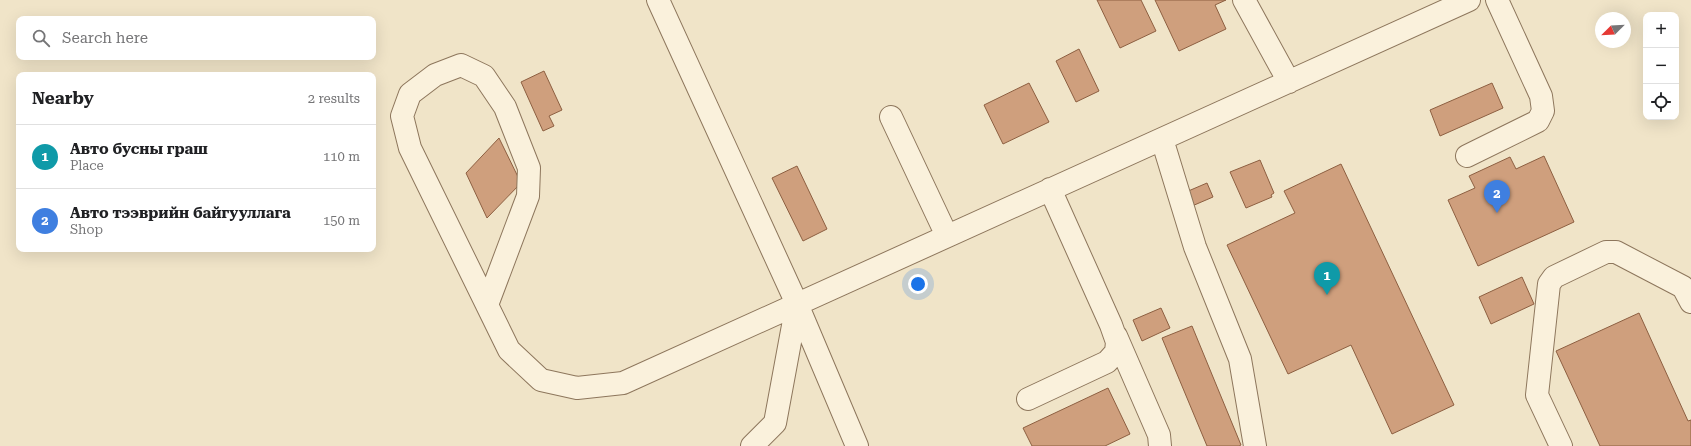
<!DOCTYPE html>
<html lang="en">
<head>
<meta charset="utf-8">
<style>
  body { margin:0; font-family:"Roboto Serif",serif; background:#f6f6f6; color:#202124 }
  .controls { position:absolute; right:12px; top:12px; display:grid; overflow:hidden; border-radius:8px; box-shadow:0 4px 16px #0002 }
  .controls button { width:36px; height:36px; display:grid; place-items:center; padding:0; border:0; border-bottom:1px solid #e0e0e0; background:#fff; color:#202124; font:20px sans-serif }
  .compass { position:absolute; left:1595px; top:12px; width:36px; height:36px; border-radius:50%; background:#fff; box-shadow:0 4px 16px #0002; rotate:246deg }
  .you { position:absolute; left:918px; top:284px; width:14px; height:14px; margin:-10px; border:3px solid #fff; border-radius:50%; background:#1a73e8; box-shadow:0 0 0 6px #1a73e833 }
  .badge { display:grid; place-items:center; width:26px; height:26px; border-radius:50%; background:#2563eb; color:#fff; font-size:13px; font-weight:700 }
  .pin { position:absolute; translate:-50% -33px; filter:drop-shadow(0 1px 2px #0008) }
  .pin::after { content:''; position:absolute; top:21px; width:14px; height:12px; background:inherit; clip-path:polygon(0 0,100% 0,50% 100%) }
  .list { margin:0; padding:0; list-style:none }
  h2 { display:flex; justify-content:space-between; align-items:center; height:52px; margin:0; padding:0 16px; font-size:17px }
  h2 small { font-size:13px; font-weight:400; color:#757577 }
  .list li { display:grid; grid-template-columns:26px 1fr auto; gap:12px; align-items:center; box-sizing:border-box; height:64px; padding:0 16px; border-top:1px solid #e0e0e0 }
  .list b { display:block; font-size:15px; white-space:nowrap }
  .list p { margin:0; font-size:13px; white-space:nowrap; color:#757577 }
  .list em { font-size:13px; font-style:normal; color:#757577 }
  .icon { flex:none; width:22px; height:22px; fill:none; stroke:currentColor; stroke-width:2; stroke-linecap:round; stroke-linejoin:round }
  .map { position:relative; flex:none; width:1691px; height:446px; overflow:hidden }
  .search { position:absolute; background:#fff; box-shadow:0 4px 16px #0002; left:16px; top:16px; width:360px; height:44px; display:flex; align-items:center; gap:10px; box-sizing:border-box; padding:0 14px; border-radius:8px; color:#757577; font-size:15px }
  .panel { position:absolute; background:#fff; box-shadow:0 4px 16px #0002; left:16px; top:72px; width:360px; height:180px; border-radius:8px }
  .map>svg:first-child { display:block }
</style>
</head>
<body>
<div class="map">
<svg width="1691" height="446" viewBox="0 0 1691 446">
  <rect width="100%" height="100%" fill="#f0e4c8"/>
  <path fill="#cf9f7d" stroke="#8d5f41" d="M1097 0H1141L1156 31 1120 48Z
    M1155 0H1226L1215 5 1226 29 1179 51Z
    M1079 49 1099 91 1076 102 1056 61Z
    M544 71 562 110 549 116 554 126 543 131 521 82Z
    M1029 83 1049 122 1003 144 984 105Z
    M1492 83 1503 108 1440 136 1430 110Z
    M499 138 521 183 487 218 466 173Z
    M1544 156 1574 222 1478 266 1448 200 1475 188 1469 176 1510 157 1516 169Z
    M1260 160 1274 193 1271 195 1272 197 1246 208 1230 172Z
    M1341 164 1454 405 1392 434 1351 345 1288 374 1227 245 1295 213 1284 191Z
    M797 166 827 229 803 241 772 178Z
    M1207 183 1213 197 1192 206 1186 192Z
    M1522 277 1534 304 1491 324 1479 297Z
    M1161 308 1170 328 1142 341 1133 320Z
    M1639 313 1688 421 1691 420V446H1600L1556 351Z
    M1192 326 1241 445 1239 446H1207L1162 338Z
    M1108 388 1130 434 1105 446H1032L1023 428Z"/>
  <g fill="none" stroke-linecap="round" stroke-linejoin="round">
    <defs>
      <path id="minor" d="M658 0 797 304 857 446
        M1244 0 1289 82
        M891 117 947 236
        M1162 139 1195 247 1240 359 1255 446
        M1467 156 1538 121 1543 111 1541 96 1497 0
        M487 305 528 196 529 168 505 107 484 76 461 65 435 75 410 94 402 116 410 148 509 350 541 380 577 388 623 383 1469 0
        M1116 336 1159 435 1160 446
        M1028 399 1107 362 1116 352 1117 342 1111 325 1050 189
        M752 446 775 423 797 304
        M1561 446 1537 395 1549 284 1554 277 1606 252H1616L1683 287 1691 302"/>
    </defs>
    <use href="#minor" stroke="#8d765c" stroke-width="24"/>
    <use href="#minor" stroke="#faf1dc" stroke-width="22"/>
  </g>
</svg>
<div class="controls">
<button>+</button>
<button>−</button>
<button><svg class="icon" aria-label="locate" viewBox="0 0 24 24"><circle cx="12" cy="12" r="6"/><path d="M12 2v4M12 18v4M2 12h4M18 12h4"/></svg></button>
</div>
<svg class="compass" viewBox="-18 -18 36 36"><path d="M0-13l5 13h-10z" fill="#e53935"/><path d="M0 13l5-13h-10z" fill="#757577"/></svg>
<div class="you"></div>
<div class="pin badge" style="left:1327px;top:295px;background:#0f9aa8">1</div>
<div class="pin badge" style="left:1497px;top:213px;background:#3f7fe0">2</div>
<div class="search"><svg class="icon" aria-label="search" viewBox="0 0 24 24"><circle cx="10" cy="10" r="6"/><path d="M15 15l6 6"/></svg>Search here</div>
<section class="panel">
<h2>Nearby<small>2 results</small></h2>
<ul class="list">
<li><span class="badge" style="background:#0f9aa8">1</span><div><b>Авто бусны граш</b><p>Place</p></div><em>110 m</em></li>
<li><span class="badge" style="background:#3f7fe0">2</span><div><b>Авто тээврийн байгууллага</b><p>Shop</p></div><em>150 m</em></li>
</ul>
</section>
</div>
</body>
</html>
